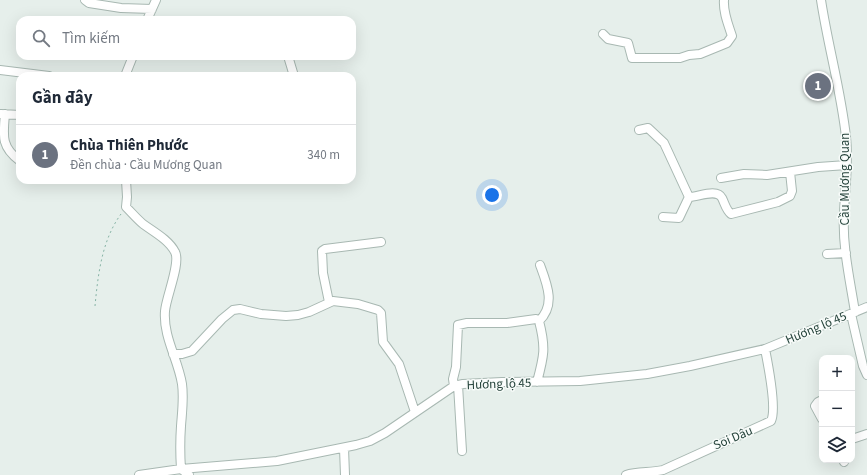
<!DOCTYPE html>
<html lang="vi">
<head>
<meta charset="utf-8">
<style>
  body { margin:0; font-family:"Source Sans 3",sans-serif; background:#f2f2f3; color:#1f2937 }
  .controls { position:absolute; right:12px; bottom:12px; display:grid; overflow:hidden; border-radius:8px; box-shadow:0 4px 16px #0002 }
  .controls button { width:36px; height:36px; display:grid; place-items:center; padding:0; border:0; border-bottom:1px solid #e0e1e3; background:#fff; color:#1f2937; font:20px sans-serif }
  .you { position:absolute; left:492px; top:195px; width:14px; height:14px; margin:-10px; border:3px solid #fff; border-radius:50%; background:#1a73e8; box-shadow:0 0 0 6px #1a73e833 }
  .badge { display:grid; place-items:center; width:26px; height:26px; border-radius:50%; background:#1a73e8; color:#fff; font-size:13px; font-weight:700 }
  .pin { position:absolute; translate:-50% -50%; border:2px solid #fff; box-shadow:0 1px 4px #0006 }
  .list { margin:0; padding:0; list-style:none }
  h2 { display:flex; justify-content:space-between; align-items:center; height:52px; margin:0; padding:0 16px; font-size:17px }
  h2 small { font-size:13px; font-weight:400; color:#747a83 }
  .list li { display:grid; grid-template-columns:26px 1fr auto; gap:12px; align-items:center; box-sizing:border-box; height:60px; padding:0 16px; border-top:1px solid #e0e1e3 }
  .list b { display:block; font-size:15px; white-space:nowrap }
  .list p { margin:0; font-size:13px; white-space:nowrap; color:#747a83 }
  .list em { font-size:13px; font-style:normal; color:#747a83 }
  .icon { flex:none; width:22px; height:22px; fill:none; stroke:currentColor; stroke-width:2; stroke-linecap:round; stroke-linejoin:round }
  .map { position:relative; flex:none; width:867px; height:475px; overflow:hidden }
  .search { position:absolute; background:#fff; box-shadow:0 4px 16px #0002; left:16px; top:16px; width:340px; height:44px; display:flex; align-items:center; gap:10px; box-sizing:border-box; padding:0 14px; border-radius:12px; color:#747a83; font-size:15px }
  .panel { position:absolute; background:#fff; box-shadow:0 4px 16px #0002; left:16px; top:72px; width:340px; height:112px; border-radius:12px }
  .map>svg:first-child { display:block }
</style>
</head>
<body>
<div class="map">
<svg width="867" height="475" viewBox="0 0 867 475">
  <rect width="100%" height="100%" fill="#e6efeb"/>
  <g fill="none" stroke-linecap="round" stroke-linejoin="round">
    <defs>
      <path id="minor" d="M85 0 89 3 121 8 152 9
        M821 0C828 46 841 91 846 137 849 163 845 187 844 213 842 246 850 280 855 312
        M147 20 156 0
        M603 34 608 39 628 43 632 58H680L689 55 700 54 727 43 732 36C728 24 723 12 724 0
        M288 56 294 76
        M0 70 49 76
        M125 76 133 56
        M1 114 20 115
        M5 114C3 136 1 147 20 161
        M639 130 648 128 664 143 689 197C698 197 717 188 722 198 725 204 726 210 731 214L778 202 790 196 792 191 790 172
        M721 178 744 174 767 175 818 167 847 165
        M126 180 127 197 126 207C132 213 137 219 143 224 154 232 169 240 175 252 181 263 166 297 165 311 163 337 178 359 182 384 184 398 182 412 181 426 180 440 180 454 181 469L189 475
        M663 217 679 218 689 197
        M827 254 846 253
        M329 302 323 273 322 251 325 249 381 242
        M851 314 863 366 867 375
        M539 321C556 305 547 284 540 265
        M173 354H182L192 351 222 319 233 310 240 309 261 314 286 316 298 315 309 312 333 301 358 304 378 310 381 313 383 342 399 364 415 412
        M458 385 462 451
        M454 386 453 379 456 367 458 325 467 323H507L536 319 539 321C546 348 544 356 537 382
        M822 400 818 402 815 406 822 419
        M852 439 867 434
        M344 448 345 475
        M843 460 844 462
        M139 475 181 469 277 461 356 445 370 441 385 433 454 386 463 384 502 382 580 381 647 374 690 366 765 349 867 307
        M626 475C638 471 651 473 663 470L771 421C777 409 768 364 765 349"/>
    </defs>
    <use href="#minor" stroke="#a8b8b2" stroke-width="10"/>
    <path stroke="#86b3a5" stroke-width="1" stroke-dasharray="2 3" stroke-linecap="butt" d="M95 306C98 274 102 240 121 214"/>
    <use href="#minor" stroke="#fff" stroke-width="8"/>
  </g>
  <g text-anchor="middle" dominant-baseline="central" stroke-width="3" stroke-linejoin="round" paint-order="stroke">
    <g font-size="13" fill="#24423a" stroke="#f7fbf9">
      <text transform="translate(845 179) rotate(-90)">Cầu Mương Quan</text>
      <text transform="translate(816 328) rotate(-23)">Hương lộ 45</text>
      <text transform="translate(499 384) rotate(-2)">Hương lộ 45</text>
      <text transform="translate(733 438) rotate(-23)">Soi Dâu</text>
    </g>
  </g>
</svg>
<div class="controls">
<button>+</button>
<button>−</button>
<button><svg class="icon" aria-label="layers" viewBox="0 0 24 24"><path d="M12 4l9 5-9 5-9-5zM3 14l9 5 9-5"/></svg></button>
</div>
<div class="you"></div>
<div class="pin badge" style="left:818px;top:86px;background:#6b7280">1</div>
<div class="search"><svg class="icon" aria-label="search" viewBox="0 0 24 24"><circle cx="10" cy="10" r="6"/><path d="M15 15l6 6"/></svg>Tìm kiếm</div>
<section class="panel">
<h2>Gần đây<small></small></h2>
<ul class="list">
<li><span class="badge" style="background:#6b7280">1</span><div><b>Chùa Thiên Phước</b><p>Đền chùa · Cầu Mương Quan</p></div><em>340 m</em></li>
</ul>
</section>
</div>
</body>
</html>
